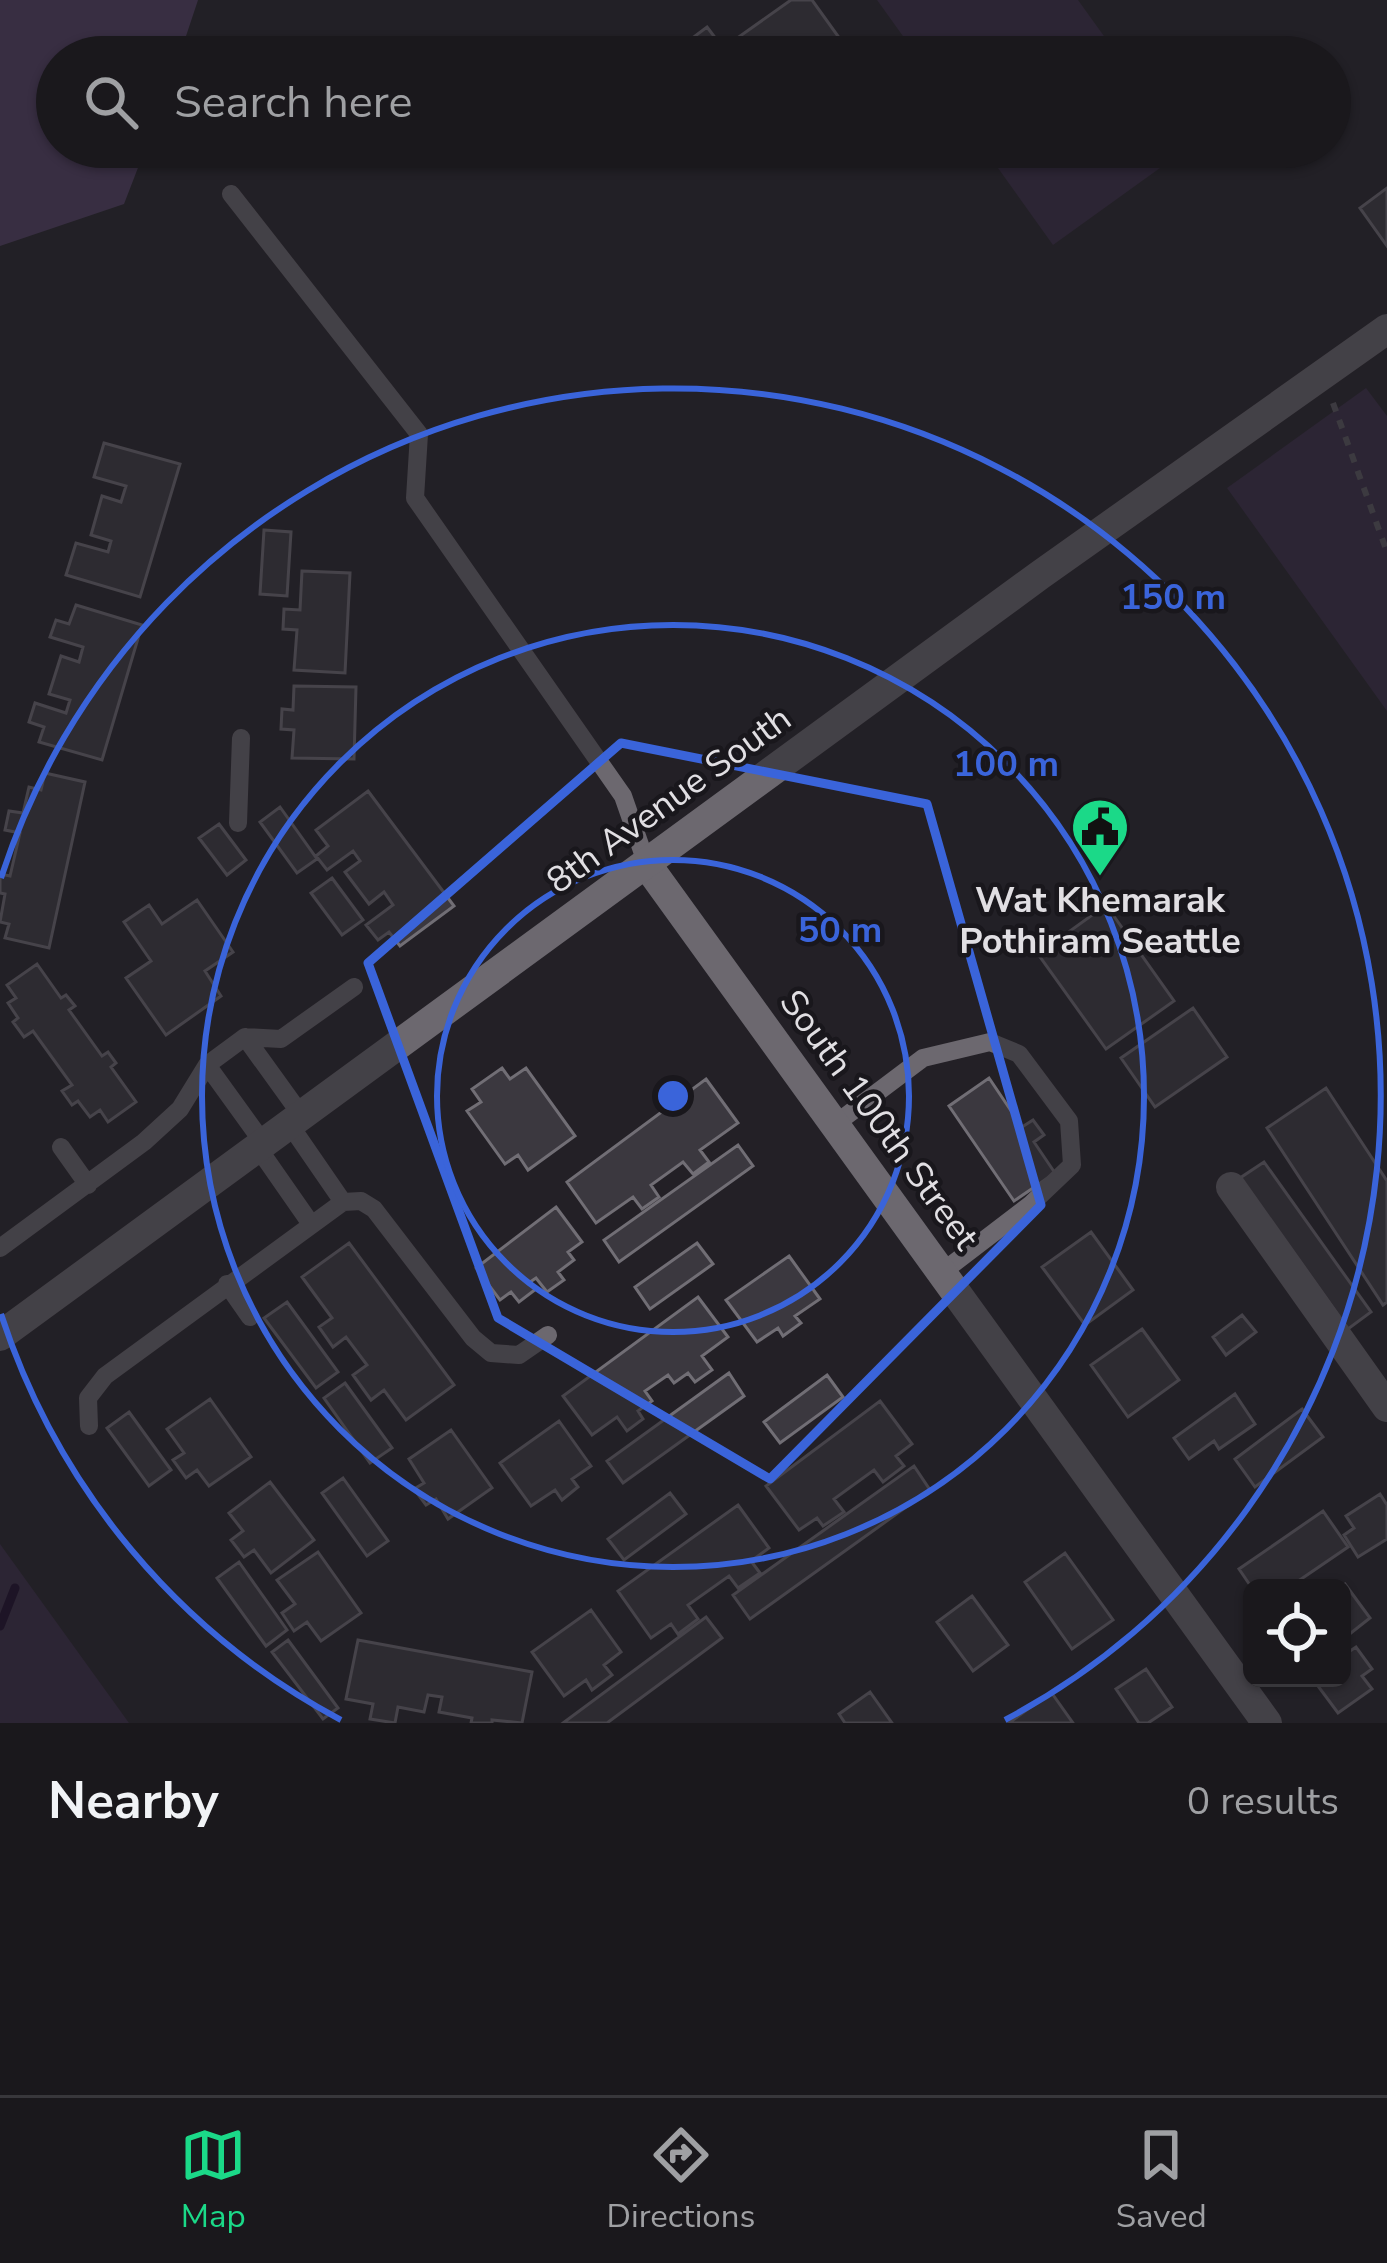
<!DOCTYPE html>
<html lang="en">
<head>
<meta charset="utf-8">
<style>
  body { margin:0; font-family:"Nunito Sans",sans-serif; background:#232125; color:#f1f3f6 }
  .controls { position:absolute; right:36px; bottom:36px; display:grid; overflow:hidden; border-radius:18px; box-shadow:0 3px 9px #0004 }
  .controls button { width:108px; height:108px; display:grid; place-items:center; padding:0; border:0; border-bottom:3px solid #38373b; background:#1a181c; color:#f1f3f6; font:60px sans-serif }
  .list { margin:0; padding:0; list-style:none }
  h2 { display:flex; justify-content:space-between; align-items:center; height:156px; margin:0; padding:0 48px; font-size:51px }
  h2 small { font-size:39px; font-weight:400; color:#9fa0a3 }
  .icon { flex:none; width:66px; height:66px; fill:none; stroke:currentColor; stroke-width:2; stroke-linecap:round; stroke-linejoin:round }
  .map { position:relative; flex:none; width:1387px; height:1723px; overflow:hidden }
  .search { position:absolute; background:#1a181c; box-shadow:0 3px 9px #0004; left:36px; right:36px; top:36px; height:132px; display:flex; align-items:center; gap:30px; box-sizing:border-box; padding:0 42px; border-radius:66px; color:#9fa0a3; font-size:45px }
  .sheet { height:372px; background:#1a181c }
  nav { display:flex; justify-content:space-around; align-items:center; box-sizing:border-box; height:168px; border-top:3px solid #38373b; background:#1a181c; font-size:33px; color:#9fa0a3 }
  nav a { display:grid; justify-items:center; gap:6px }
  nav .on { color:#1bd988 }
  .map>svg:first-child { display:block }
</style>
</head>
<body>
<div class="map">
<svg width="1387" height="1723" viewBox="0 0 1387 1723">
  <rect width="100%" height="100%" fill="#232026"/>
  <path fill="#382a45" d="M877 0H1078L1119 57H918Z
    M983 147H1183L1185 150 1053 245Z
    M1366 388 1387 416V711L1227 488Z
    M0 1544 129 1723H0Z"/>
  <path fill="#523f64" d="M0 0H198L179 57H57V147H146L124 204 0 246Z"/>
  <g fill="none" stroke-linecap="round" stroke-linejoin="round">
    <path stroke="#180626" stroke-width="9" d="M0 1626 15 1588"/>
  </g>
  <path fill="#3b383f" stroke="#716e75" stroke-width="3" d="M791 0H812L853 57H745L733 41Z
    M707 27 726 52 720 57H667Z
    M1387 188V246L1360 208Z
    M104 443 180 464 140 597 66 575 76 543 108 552 111 541 91 535 102 496 121 502 126 486 94 477Z
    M264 530 291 532 287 596 260 594Z
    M302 571 350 573 345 673 294 670 297 630 283 629 284 609 300 610Z
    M76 605 142 625 102 760 39 742 44 727 29 722 35 703 66 713 70 700 49 694 61 656 79 662 83 647 50 637 56 620 69 624Z
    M294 686 356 687 354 759 292 758 294 730 281 729 282 709 293 710Z
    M45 773 85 782 49 948 5 938 9 924 0 922 5 894 0 893V874L10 876 20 833 5 830 9 811 23 813 29 787 41 790Z
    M368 791 454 906 400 946 389 932 378 940 366 925 393 905 384 892 369 904 345 872 360 861 353 851 327 870 316 856 328 846 316 830Z
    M280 807 317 859 297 873 260 822Z
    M219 824 246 860 227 875 199 838Z
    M332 878 363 920 342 935 311 893Z
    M197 900 233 952 205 971 221 996 166 1035 126 978 151 961 124 922 149 905 162 924Z
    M1106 905 1174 1001 1106 1049 1038 954Z
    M37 964 61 998 66 995 75 1006 69 1010 102 1056 108 1052 116 1063 111 1067 136 1102 108 1122 100 1110 90 1117 78 1101 72 1105 62 1091 72 1085 33 1031 24 1037 13 1022 18 1018 8 1003 16 998 7 985Z
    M1193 1008 1227 1057 1155 1107 1121 1058Z
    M502 1068 510 1079 526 1068 575 1136 528 1170 518 1155 505 1164 467 1111 481 1102 472 1089Z
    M989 1078 1022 1127 1033 1120 1044 1135 1034 1142 1055 1173 1014 1201 949 1106Z
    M706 1079 738 1123 700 1150 709 1162 693 1174 683 1162 651 1185 659 1197 642 1209 633 1197 596 1223 567 1182Z
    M1326 1088 1387 1181V1302L1383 1305 1267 1128Z
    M738 1145 753 1166 619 1262 604 1240Z
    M1264 1162 1371 1312 1348 1329 1240 1178Z
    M556 1207 582 1242 568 1252 574 1260 558 1272 564 1280 547 1292 536 1278 530 1282 536 1289 519 1302 511 1292 500 1300 476 1268Z
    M1091 1232 1133 1290 1085 1325 1042 1267Z
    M349 1243 454 1385 406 1420 384 1390 371 1400 353 1375 367 1365 346 1337 333 1347 319 1327 332 1318 302 1277Z
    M697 1243 713 1264 650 1309 635 1287Z
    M789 1256 820 1299 795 1316 801 1323 783 1336 778 1328 757 1342 726 1300Z
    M698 1297 728 1337 702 1356 712 1370 695 1382 688 1373 674 1383 668 1375 645 1391 652 1401 638 1411 643 1419 627 1431 617 1417 592 1435 563 1396Z
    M287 1302 338 1372 316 1388 264 1318Z
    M1242 1315 1256 1332 1226 1355 1213 1337Z
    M1142 1329 1179 1380 1128 1417 1091 1365Z
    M729 1373 744 1396 623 1483 607 1461Z
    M827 1375 843 1397 780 1443 764 1422Z
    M345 1383 392 1448 370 1463 324 1398Z
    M1235 1394 1255 1424 1219 1449 1214 1441 1189 1459 1174 1438Z
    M210 1399 251 1457 209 1486 197 1470 186 1478 173 1460 184 1453 167 1429Z
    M880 1401 912 1444 896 1456 904 1466 883 1482 874 1470 834 1499 844 1512 823 1526 817 1518 799 1530 766 1486Z
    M1302 1409 1323 1437 1255 1487 1235 1459Z
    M129 1412 171 1470 149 1486 107 1428Z
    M559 1421 591 1466 572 1479 578 1487 562 1500 555 1490 531 1506 500 1463Z
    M451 1430 492 1488 448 1519 436 1499 426 1505 414 1489 424 1483 409 1459Z
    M914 1466 930 1490 750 1619 733 1595Z
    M343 1478 388 1541 367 1556 322 1493Z
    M270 1482 314 1540 271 1573 254 1550 244 1557 231 1540 243 1531 229 1513Z
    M670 1493 686 1514 624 1560 608 1539Z
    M1380 1494 1387 1505V1539L1358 1557 1344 1535 1354 1528 1346 1516Z
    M738 1505 769 1548 751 1561 760 1573 738 1588 729 1576 688 1605 698 1619 678 1634 671 1624 651 1638 618 1591Z
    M1323 1511 1348 1547 1288 1588H1252L1239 1569Z
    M318 1552 361 1613 321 1641 307 1622 294 1631 282 1613 295 1604 277 1580Z
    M1065 1553 1113 1620 1072 1649 1025 1582Z
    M239 1562 287 1630 266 1646 217 1578Z
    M1345 1584 1370 1618 1342 1640 1339 1588Z
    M972 1596 1008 1645 973 1671 937 1622Z
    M591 1610 621 1652 604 1665 612 1675 592 1690 586 1680 564 1696 532 1652Z
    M706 1617 722 1638 607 1723H563Z
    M288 1640 338 1708 323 1719 272 1652Z
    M358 1640 532 1672 522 1723 492 1720V1723H471L472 1718 439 1712 442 1697 428 1695 424 1712 398 1707 395 1723 370 1719 373 1704 346 1699Z
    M1342 1647 1347 1653 1356 1647 1372 1669 1362 1676 1372 1689 1338 1713 1312 1678H1342Z
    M1146 1669 1172 1707 1148 1723H1139L1116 1689Z
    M870 1692 892 1723H845L839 1714Z
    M1051 1692 1073 1723H1009Z"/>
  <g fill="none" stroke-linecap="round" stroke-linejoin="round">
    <path stroke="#5c5a5f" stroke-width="6" stroke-dasharray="9 9" stroke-linecap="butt" d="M1333 403 1387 552"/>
    <path stroke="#6c686f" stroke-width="18" d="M231 194 419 434 415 498 623 796 647 865
      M238 823 241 738
      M245 1037 302 1116
      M207 1065 264 1144
      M290 1125 343 1202
      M834 1125 923 1058 990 1042 1019 1054 1069 1121 1072 1165 1030 1205 941 1273
      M61 1147 88 1185
      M258 1148 311 1224
      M0 1248 144 1142 180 1109 207 1065 245 1037 281 1039 354 987
      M227 1284 250 1317
      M89 1426 88 1398 105 1376 343 1202 361 1201 374 1209 473 1338 491 1353 519 1355 548 1335"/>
    <path stroke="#6c686f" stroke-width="30" d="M647 865 1267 1723
      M1231 1187 1387 1407"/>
    <path stroke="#6c686f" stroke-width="30" d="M0 1336 1040 575 1387 329"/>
  </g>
  <path d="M0 0H1387V1723H0ZM621 743 927 804 1041 1205 770 1479 498 1318 368 963Z" fill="#232026" fill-opacity=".55" fill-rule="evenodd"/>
  <path fill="none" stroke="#3a64da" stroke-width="9" stroke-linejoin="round" d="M621 743 927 804 1041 1205 770 1479 498 1318 368 963Z"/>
  <g fill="none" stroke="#3a64da" stroke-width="6">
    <circle cx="673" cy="1096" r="236"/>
    <circle cx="673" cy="1096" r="471"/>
    <path d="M341 1720A707 707 0 0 1 1 1314M1 878A707 707 0 1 1 1005 1720"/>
  </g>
  <defs>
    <symbol id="civic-pin" viewBox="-11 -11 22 30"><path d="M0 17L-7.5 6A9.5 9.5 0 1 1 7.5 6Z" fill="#1bd988" stroke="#19171c"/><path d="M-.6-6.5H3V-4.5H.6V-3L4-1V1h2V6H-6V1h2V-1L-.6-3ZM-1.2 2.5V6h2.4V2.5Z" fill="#111"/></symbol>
  </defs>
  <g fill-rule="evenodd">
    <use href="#civic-pin" x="1067" y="794" width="66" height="90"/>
  </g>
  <g text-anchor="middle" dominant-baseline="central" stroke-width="9" stroke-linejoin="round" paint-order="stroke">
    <g font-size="36" fill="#e1dfe3" stroke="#19171c">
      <text transform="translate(669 800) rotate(-36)">8th Avenue South</text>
      <text transform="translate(879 1120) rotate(54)">South 100th Street</text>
    </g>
    <g font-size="36" font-weight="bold" fill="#e1dfe3" stroke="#19171c">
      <text x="1100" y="900">Wat Khemarak<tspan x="1100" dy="41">Pothiram Seattle</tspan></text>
    </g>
  </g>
  <circle cx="673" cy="1096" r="18" fill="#3a64da" stroke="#19171c" stroke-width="6"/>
  <g font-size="36" text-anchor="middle" font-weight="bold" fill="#3a64da" stroke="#19171c" stroke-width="9" stroke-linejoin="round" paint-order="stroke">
    <text x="1173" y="609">150 m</text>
    <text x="1006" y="776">100 m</text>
    <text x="840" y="942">50 m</text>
  </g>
</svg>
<div class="controls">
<button><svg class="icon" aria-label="locate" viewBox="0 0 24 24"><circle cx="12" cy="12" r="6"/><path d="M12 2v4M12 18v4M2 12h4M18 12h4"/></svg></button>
</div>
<div class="search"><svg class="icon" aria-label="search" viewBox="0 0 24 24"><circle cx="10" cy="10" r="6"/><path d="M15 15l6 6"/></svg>Search here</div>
</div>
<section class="sheet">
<h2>Nearby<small>0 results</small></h2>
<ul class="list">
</ul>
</section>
<nav>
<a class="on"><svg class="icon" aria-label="map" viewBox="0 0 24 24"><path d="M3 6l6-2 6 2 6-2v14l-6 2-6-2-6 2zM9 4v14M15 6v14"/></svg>Map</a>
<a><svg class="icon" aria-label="directions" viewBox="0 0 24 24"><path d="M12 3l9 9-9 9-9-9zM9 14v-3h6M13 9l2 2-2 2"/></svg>Directions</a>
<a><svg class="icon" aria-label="saved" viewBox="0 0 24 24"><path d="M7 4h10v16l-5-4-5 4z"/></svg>Saved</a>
</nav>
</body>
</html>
